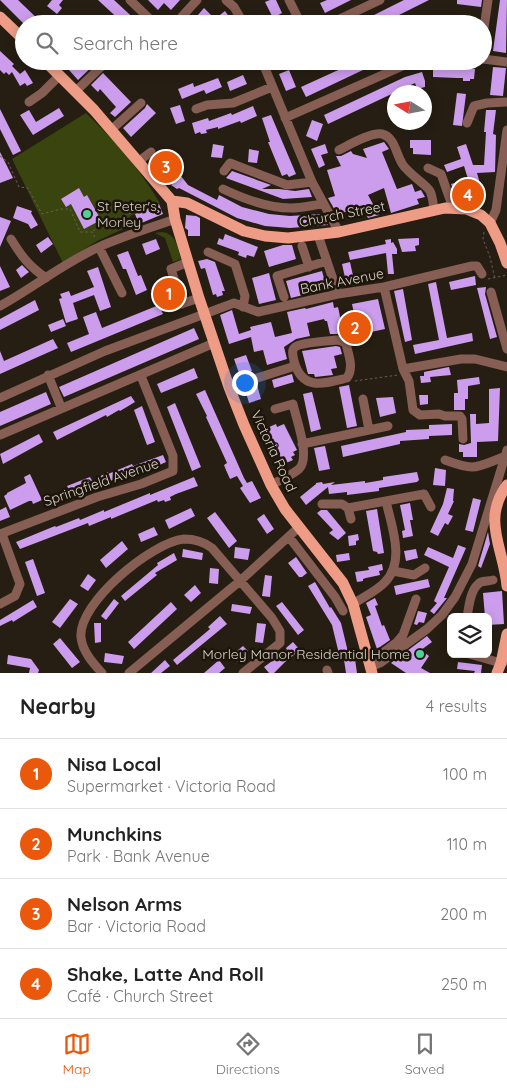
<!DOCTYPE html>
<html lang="en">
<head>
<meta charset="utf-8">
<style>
  body { margin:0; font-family:Quicksand,sans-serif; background:#f2f2f2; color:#222 }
  .controls { position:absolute; right:15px; bottom:15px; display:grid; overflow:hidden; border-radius:8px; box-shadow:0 2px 12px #0003 }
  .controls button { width:45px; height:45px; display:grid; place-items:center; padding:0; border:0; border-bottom:1px solid #e0e0e0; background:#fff; color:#222; font:25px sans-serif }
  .compass { position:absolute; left:387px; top:85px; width:45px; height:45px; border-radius:50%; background:#fff; box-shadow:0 2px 12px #0003; rotate:281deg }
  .you { position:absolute; left:244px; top:382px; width:18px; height:18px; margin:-12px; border:4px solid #fff; border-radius:50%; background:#1a73e8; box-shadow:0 0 0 8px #1a73e833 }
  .badge { display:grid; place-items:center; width:32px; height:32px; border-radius:50%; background:#ea580c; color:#fff; font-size:16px; font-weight:700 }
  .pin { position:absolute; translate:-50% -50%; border:2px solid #fff; box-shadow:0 1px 5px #0006 }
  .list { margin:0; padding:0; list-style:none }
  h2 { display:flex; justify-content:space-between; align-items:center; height:65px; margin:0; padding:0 20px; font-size:21px }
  h2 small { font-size:16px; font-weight:400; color:#767676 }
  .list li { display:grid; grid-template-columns:32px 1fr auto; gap:15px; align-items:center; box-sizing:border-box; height:70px; padding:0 20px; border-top:1px solid #e0e0e0 }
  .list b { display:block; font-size:19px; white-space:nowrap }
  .list p { margin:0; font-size:16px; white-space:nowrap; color:#767676 }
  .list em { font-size:16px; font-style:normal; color:#767676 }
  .icon { flex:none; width:28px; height:28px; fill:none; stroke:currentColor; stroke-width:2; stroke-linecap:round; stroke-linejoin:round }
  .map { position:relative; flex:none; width:507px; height:673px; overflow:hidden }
  .search { position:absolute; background:#fff; box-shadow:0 2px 12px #0003; left:15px; right:15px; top:15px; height:55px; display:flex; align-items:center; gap:12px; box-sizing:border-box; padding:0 18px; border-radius:28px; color:#767676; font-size:19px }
  .sheet { height:345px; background:#fff }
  nav { display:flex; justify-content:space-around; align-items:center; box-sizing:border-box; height:70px; border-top:1px solid #e0e0e0; background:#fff; font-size:14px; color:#767676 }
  nav a { display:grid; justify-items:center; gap:2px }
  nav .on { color:#ea580c }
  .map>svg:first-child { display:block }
</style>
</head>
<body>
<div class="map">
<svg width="507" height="673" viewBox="0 0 507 673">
  <rect width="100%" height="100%" fill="#261e12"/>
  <path fill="#39440e" d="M86 113C116 142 138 167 160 203L130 216 132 225 97 241 63 263 12 159Z
    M162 232C177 234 177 247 181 259L173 262 165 238 155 233Z"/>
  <path fill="#cc9ded" d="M0 0H18L43 24H24Z
    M52 0H63L59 5 62 8 57 14 47 6Z
    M98 0H114L140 24H124Z
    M148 0H180L171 10 164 3 158 10Z
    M270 0H276L282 13 273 18 265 2Z
    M327 0H351L325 13 320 3Z
    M404 0H429L381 24H356Z
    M457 0H482L481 7 457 4Z
    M500 0H507L506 53 493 51Z
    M204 8 212 16 204 24H190Z
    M225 11 230 18 229 19 232 24H220L216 18Z
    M0 51 14 64 12 66 20 74 25 70 33 83 27 86 25 83 20 86 12 72 9 75 6 72 4 74 0 70Z
    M61 61H98L78 80Z
    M358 61H382L306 97 301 87Z
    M433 67 475 69 474 79H470V81H463V78H457L433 77Z
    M493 67 506 68 503 96 490 95Z
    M289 70 296 87 286 91 279 74Z
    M422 72 425 81V87L417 89 415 83 328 124 324 115 405 77Z
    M103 73 131 102 115 117 110 113 116 107 100 89 98 92 91 85Z
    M243 75 247 84 230 91 227 82Z
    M218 78 222 87 206 94 204 90 182 99 178 89 193 83 194 87Z
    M457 93 466 94 462 126 453 125Z
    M147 104 156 113 131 137 123 128 145 108Z
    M180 105 185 121 176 124 170 108Z
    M253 106 257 116 241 123 240 121 218 129V127L206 130 207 133 201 134 200 132 195 134 192 123 208 118 209 121 231 113 232 115Z
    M59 108 64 116 33 135 20 115 29 110 36 122Z
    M0 109 21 151 13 155 0 129Z
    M486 110H496L493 134 496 135 495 172 477 173 483 194 473 196 474 199 456 197 451 184 468 179 464 166 447 172 444 165 461 159 457 147 466 144 473 165H484L486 132H484Z
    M271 115 296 174 289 177 287 174 282 176 271 172 282 176 268 142H270L262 118Z
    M312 120 323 124 317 141 306 136Z
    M410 140H431V155L413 154V148H410Z
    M384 142 389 149 382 152 397 189 412 184 415 192 421 190 425 197 417 199 419 204 391 213 384 188 368 195 379 215 368 218 363 208 337 214 328 198 335 196 327 170 341 166 336 156H341L351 151 353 154 367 158 363 149Z
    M213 144 224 146 222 158 211 157Z
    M325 144 328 153 321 155 325 165 319 168 311 149Z
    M249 149 259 151 257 163 248 162Z
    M0 152 13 178 0 183Z
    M167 152 179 166 177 168 178 170 177 171 188 185 217 200 219 195 242 207 269 214 290 216 322 214 328 225 290 228 265 226 237 218 179 188 177 189 171 185 174 183 156 162Z
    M232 171 271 185 262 189H279L295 191 309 189 312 197 283 199 226 178Z
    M79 188 84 197 87 195 101 220 84 229 71 204 66 207 61 199Z
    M159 204 163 214 139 224 135 214Z
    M17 206 32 211 31 213 38 225 31 229 28 224 13 218Z
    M186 215 196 216 200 218V236H188V230L185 228Z
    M0 217 11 221 0 247Z
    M225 234 258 247 254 257 247 255 246 258 238 255 239 252 217 244 219 238 223 240Z
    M48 237 53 244 41 253 36 245Z
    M419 238V245L415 246 416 251 402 252 398 239Z
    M156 239 160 249 146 255 142 244Z
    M391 239V243L393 242 397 249V254H392L394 274H388L386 253 350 260 348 252 386 244 385 240Z
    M283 245H292L296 259 269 267 264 251Z
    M128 251 138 276 141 275 147 290 136 295 126 269H123L117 255Z
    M207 259 215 262 225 291H222L223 295 217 297 216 294 213 295 205 268 201 269 198 261Z
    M350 262 354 280 346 282 342 264Z
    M22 265 29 272 21 278 16 270Z
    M0 266 10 287 0 291Z
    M98 267 111 307 100 311 94 295 73 303 78 319 66 323 59 299 62 298 60 294 69 291 71 296 94 287 87 271Z
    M322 271 327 289 291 298 286 281Z
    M269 273 276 300 259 304 252 278Z
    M475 276 476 285 451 290 449 282Z
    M436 282 447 338 472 333 473 341 415 354 413 345 439 340 428 284Z
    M486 287 485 294 497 337 490 339 477 288Z
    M403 289 412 340 405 342 394 291Z
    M378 299 385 329 348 337 338 334H330L327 321H325L324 319 307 323 310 336 296 339 284 347 287 359 267 365 263 350 254 352 251 337 229 344 220 315 232 310 239 334 251 330 250 327 271 322 275 337 292 333 287 312 305 308 306 309 333 302 334 308 338 307 341 321 355 318 352 304Z
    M35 300 39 310 0 330V319Z
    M159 305 163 314 71 352 67 343 89 334 83 317 96 312 102 328Z
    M63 319 66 326 51 332 48 325Z
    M194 328 199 339 64 397 59 387Z
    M53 339 58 348 0 374V351L4 361Z
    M336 346 340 347 342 354 334 356 337 368 331 369 333 375 315 377 314 374H308L302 351Z
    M246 355 252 371 240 376 234 359Z
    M449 367 451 375 430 377 431 382 421 383 420 376H424V372Z
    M194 368 198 378 161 393 157 384Z
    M292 374 294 382 274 388 272 380Z
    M479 377 480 384 468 386V399H465V410H454V393H458L457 380Z
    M257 385 261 399 249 403 245 389Z
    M349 385 357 426 347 428 339 387Z
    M500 388 498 441 477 442V457H463V452H459V444L464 445 471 443 470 414H476V424L489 423V389Z
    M205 390 244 478 247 483 252 481 261 498 250 503 240 488 243 486 237 476 230 479 226 470 224 465 227 463 206 417 207 416 196 394Z
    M46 392 51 404 0 426V412Z
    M312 392 321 429 311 432 303 394Z
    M419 395H428V404L420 405Z
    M131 396 135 402 120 411 119 410 107 417 106 415 57 440 53 432Z
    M393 397 396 413 380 417 376 398Z
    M175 403 201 467 192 471 167 407Z
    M142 406 155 442 147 445 134 410Z
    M276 424 277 427 284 424 297 450 293 452 295 455 291 457 293 460 284 464 267 428Z
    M452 424V435L429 436V439L400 441V444L343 457 341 446 406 432V430L429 429V425Z
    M39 434 43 442 3 464 0 454Z
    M325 446 330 469 319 471 314 448Z
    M163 455 166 462 153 468V467L142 472 141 469 100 485 97 478 108 472V474L132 464 133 466Z
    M435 468 446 470 445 486 433 485Z
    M417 472 419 480 417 482 379 488V491L347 495V492L329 494 328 487 306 505 300 497 316 484V483L322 482 323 484 335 482 331 485 365 481V483L383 480V477Z
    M30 474 42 500 33 504 32 501H29L10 510 4 496 7 494V493L26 483 24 477Z
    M90 477 94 484 71 493 67 486Z
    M194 477 198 486 176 494 170 497 171 500 165 502 164 500 158 502 157 500 111 519V517L89 526 88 523 20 549 16 542 55 526 56 527 79 518 80 520 104 510V512L150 493V495Z
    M447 488 454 489 453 501H454L448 514 453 516 448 525 445 523 438 536 430 532 443 504Z
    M473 498 481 500 473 532 465 530Z
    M410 503 413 520H410L413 536 403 538 402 531 405 530 400 505Z
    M6 507 10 517 0 521V510Z
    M191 508 195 516 169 529 165 520Z
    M377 509 384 553 378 554 377 552 373 551 366 511Z
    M321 510H327L346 533 338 540 329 533 333 530 317 513Z
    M215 512 237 541 229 548 207 518Z
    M264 514 274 529 267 534 257 519Z
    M154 527 158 535 141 542 138 534Z
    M488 532 490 544 481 568 478 566Z
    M358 534 359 540 356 541V545L349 546 348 536Z
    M122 541 128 549 106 568 100 560Z
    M458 545 466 548 444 598H447L434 614 430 611 437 603 434 601 449 567 424 555 428 547 453 558Z
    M235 547 250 549 248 560 234 558Z
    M183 549 203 553 202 560 182 557Z
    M416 549 418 558 406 561 404 551Z
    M174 553 177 560 155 573 157 575 125 601 121 596 158 565 157 563Z
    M349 553 350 560 337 562 336 555Z
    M296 557 307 573 302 577H299L288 563Z
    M33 559 45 593 37 596 25 562Z
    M382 564 383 570 379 571 380 575 366 578 363 579V581L357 582 355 572 369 570 368 567Z
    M210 568 219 569 218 584 209 583Z
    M88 574 96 580 88 591 80 586Z
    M265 575 272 576 270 597 262 596Z
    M428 579 430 587 396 595 394 586Z
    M315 582 330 608 331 607 341 623 348 652 339 654 332 625 308 586Z
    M195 585 201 593 191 602 184 595Z
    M502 591 504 624 488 625V617H485L483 593Z
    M375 598 378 605 375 606 382 626 384 625 390 640 377 649 366 617 371 615 366 603Z
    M70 599 78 604 60 628 52 622Z
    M114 599 119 603 106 620 101 616Z
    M33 600 37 607 13 622 12 620 0 626V620Z
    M171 602 177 609 134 649 128 642Z
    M282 602 304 630 298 635 276 606Z
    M232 604 252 607 250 614 231 611Z
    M418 611 427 613 424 623 419 622 417 625 414 624Z
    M220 616 227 624 177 665 173 660 210 629 208 627Z
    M94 623H101V642L95 643Z
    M257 623 266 624 263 643 255 642Z
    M427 636 432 642 421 650 429 656 421 668 430 673H406L391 663Z
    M60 638 80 662 72 668 53 644Z
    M293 642 300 650 285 662 274 673H269L264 667 287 650 286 648Z
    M243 646 248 651V654L238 662 232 655Z
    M105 653 124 656 122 664 104 662Z
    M8 655 31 659 39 670 38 673H29L30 668 7 664Z
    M355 659 357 673H346L344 660Z
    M165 660 170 666 161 673H151Z
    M219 660 225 668 219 673H204Z
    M458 662 482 665 481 673H474L475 671 457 669Z"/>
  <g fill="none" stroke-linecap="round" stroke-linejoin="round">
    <path stroke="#665f55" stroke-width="1" stroke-dasharray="2.5 2.5" stroke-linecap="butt" d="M0 156 8 162 19 187 28 188 42 214 61 209H70L80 232H92L96 239
      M93 231C112 219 133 213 154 203
      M484 232 483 239 490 257 495 279
      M488 279 507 275
      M355 381 398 375"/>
    <path stroke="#865e53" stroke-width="9" d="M130 0 155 24
      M226 0 234 7 244 24
      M289 0 301 24
      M175 24 197 0
      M329 24 380 0
      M483 35 488 0
      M483 59 507 62
      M262 61 312 182 339 232
      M76 91 107 61
      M29 102 42 93 60 75
      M196 109 207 105 233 103 272 87
      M285 118 414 61
      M467 123 474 106 487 103 507 102
      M111 130 141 103
      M339 150C349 145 371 132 382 134 395 137 396 155 403 165 409 174 428 186 430 191 433 197 433 204 434 210
      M139 161 151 152
      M428 168 441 174 453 208
      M224 171 230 163 287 185 312 182
      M223 189C244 199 267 208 291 208 302 208 313 205 323 204
      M490 223 496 210 507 130
      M318 235 338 294
      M11 239C22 257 29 266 46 278
      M302 246 309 267
      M99 247 122 293
      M208 252 235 264 245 296 243 307
      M384 287 403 369 461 359H475L507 367
      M491 292 507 349
      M284 297 277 276 327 261
      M182 304 171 269 188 262
      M0 306C34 287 64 263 99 247 124 236 150 228 175 219
      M169 308 199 298
      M337 340 344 342 346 344C349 356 354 368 347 378 323 384 302 391 294 361 293 356 291 350 295 347 301 342 329 341 337 340Z
      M403 369 409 381 413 410 420 415 439 414 445 416H460L462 419 463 439
      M48 375 61 407
      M229 387 295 366
      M0 398 105 351 234 303 258 312 338 294 384 287 472 266H477L482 274
      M363 399 369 430
      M0 435 214 343
      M302 444 388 426
      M445 460C477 472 476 467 506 456
      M271 485C280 480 292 475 299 469 311 457 296 419 293 404L275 409
      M322 504H342L348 508 424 494 431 507
      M348 508 351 519
      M0 534 97 497 141 484 173 471V456L141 376
      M289 537 335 597 343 611
      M393 571 414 575 425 568
      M0 604 15 596 20 584 2 534
      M353 604C363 597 377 591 385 582 406 561 391 525 386 501
      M467 617C469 607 470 588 481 582 484 581 489 581 493 580
      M469 654 501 663 504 662
      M380 663V655L397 642 403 635 416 599
      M371 667 380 663 427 629 442 615 455 597 472 564 507 450
      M327 670 328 673
      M102 673C93 663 82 651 81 637 78 603 152 542 184 539 194 539 204 542 212 548L272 618 280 631V643L243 673
      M129 673 240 581 298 528"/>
    <path stroke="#ee9c86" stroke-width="11" d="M0 17 24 40
      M45 61 94 110 172 201 175 219 199 298 229 387 244 425 271 485 285 509 343 583 353 604 372 673
      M172 201 187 203 244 231 265 236 288 238 339 232 445 208 466 209 481 215 490 223 500 243 507 263
      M507 485C481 520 504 549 507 586
      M497 673 501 663 507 634"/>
  </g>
  <g fill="#4dd39a" stroke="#1d1509" stroke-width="2">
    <circle cx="87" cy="214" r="5"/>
    <circle cx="420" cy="654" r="5"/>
  </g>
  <g text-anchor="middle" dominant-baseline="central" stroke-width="5" stroke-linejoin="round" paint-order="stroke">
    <g font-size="14" fill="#d6d1c9" stroke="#1d1509" text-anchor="start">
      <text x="97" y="206">St Peter's,<tspan x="97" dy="16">Morley</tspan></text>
      <text x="410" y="654" text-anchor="end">Morley Manor Residential Home</text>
    </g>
    <g font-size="14" fill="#d6d1c9" stroke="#1d1509">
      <text transform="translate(342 214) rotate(-11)">Church Street</text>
      <text transform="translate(342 281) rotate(-11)">Bank Avenue</text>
      <text transform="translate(274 451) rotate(65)">Victoria Road</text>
      <text transform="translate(101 482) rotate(-19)">Springfield Avenue</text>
    </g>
  </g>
</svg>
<div class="controls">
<button><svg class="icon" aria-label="layers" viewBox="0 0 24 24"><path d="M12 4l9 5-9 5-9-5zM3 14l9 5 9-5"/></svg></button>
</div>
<svg class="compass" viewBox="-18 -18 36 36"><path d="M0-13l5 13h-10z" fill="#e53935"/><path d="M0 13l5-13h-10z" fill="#767676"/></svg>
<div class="you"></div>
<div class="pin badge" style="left:169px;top:294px">1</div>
<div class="pin badge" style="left:355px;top:328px">2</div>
<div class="pin badge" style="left:166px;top:167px">3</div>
<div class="pin badge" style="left:468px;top:195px">4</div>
<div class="search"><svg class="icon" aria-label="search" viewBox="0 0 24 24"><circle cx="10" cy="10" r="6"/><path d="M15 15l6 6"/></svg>Search here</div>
</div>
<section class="sheet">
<h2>Nearby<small>4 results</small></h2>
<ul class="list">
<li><span class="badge">1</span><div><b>Nisa Local</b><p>Supermarket · Victoria Road</p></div><em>100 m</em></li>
<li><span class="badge">2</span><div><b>Munchkins</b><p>Park · Bank Avenue</p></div><em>110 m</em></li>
<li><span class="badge">3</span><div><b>Nelson Arms</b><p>Bar · Victoria Road</p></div><em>200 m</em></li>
<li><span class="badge">4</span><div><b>Shake, Latte And Roll</b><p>Café · Church Street</p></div><em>250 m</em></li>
</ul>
</section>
<nav>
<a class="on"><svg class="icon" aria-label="map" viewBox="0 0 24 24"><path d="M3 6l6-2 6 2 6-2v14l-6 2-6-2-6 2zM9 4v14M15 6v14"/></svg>Map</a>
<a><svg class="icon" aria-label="directions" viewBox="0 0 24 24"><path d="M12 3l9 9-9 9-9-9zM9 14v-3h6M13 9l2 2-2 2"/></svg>Directions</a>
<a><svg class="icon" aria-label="saved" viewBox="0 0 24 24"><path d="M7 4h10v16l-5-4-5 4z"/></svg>Saved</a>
</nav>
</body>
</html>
